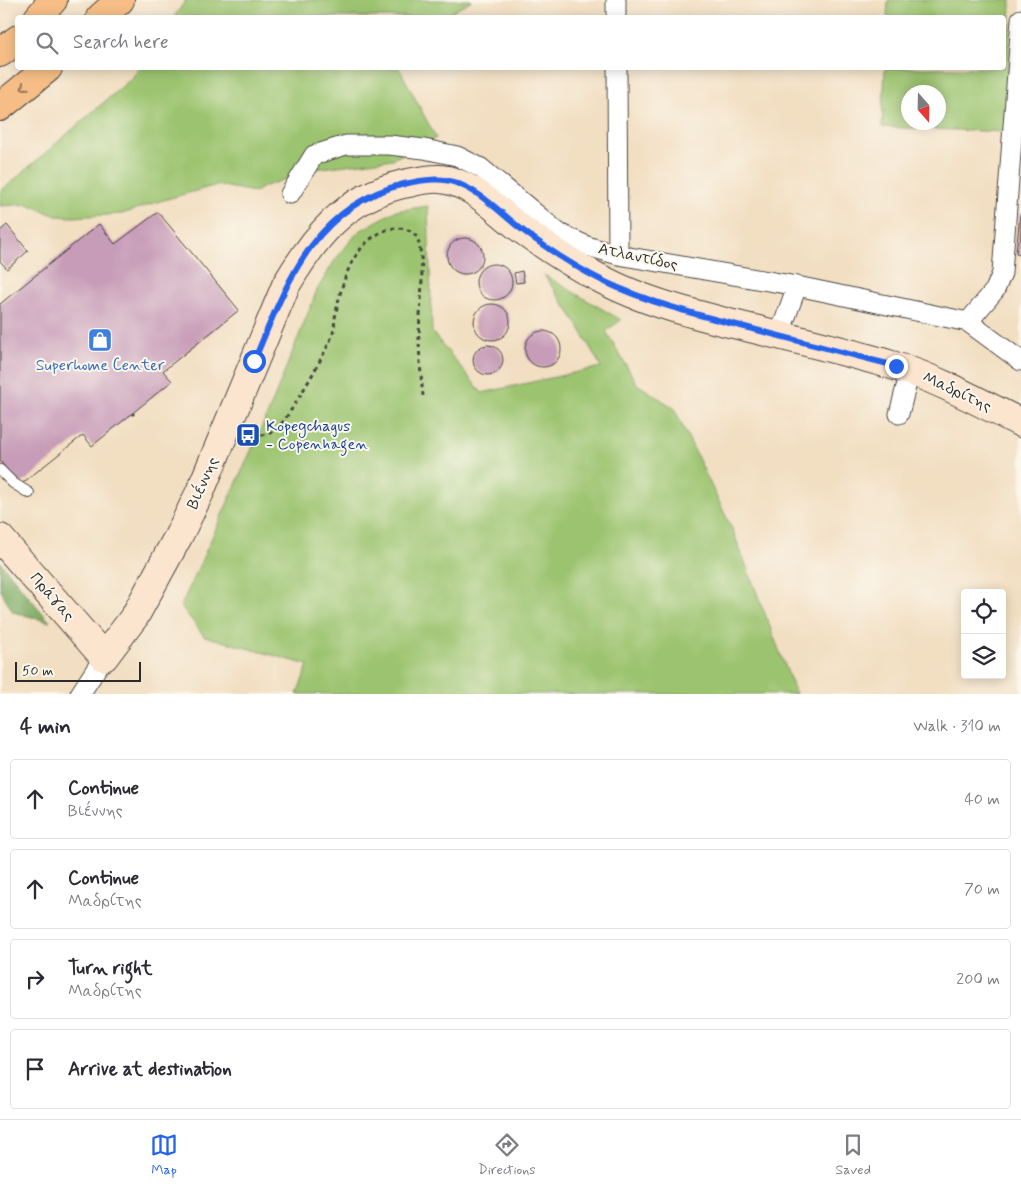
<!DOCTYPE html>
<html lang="en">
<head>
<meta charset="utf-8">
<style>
  body { margin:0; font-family:Mynerve,sans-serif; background:#f2f2f3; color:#2b2b33 }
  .controls { position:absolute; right:15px; bottom:15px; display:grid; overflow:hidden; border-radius:5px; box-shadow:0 2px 12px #0003 }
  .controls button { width:45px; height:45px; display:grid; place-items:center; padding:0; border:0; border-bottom:1px solid #e1e1e2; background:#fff; color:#2b2b33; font:25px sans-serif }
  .compass { position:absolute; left:901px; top:85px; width:45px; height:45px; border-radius:50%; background:#fff; box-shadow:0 2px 12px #0003; rotate:160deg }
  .scale { position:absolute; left:15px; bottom:12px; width:126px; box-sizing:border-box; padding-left:5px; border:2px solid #2b2b2b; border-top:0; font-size:14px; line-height:18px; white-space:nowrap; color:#2b2b2b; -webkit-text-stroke:4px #fbf7ec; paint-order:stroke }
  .stop { position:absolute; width:15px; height:15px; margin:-11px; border:4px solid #2563eb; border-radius:50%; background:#fff }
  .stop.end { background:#2563eb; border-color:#fff; box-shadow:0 1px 5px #0008 }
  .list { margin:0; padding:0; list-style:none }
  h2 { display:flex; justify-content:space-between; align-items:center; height:65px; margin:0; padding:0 20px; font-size:21px }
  h2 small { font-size:16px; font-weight:400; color:#7c7c81 }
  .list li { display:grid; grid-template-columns:32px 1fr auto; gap:15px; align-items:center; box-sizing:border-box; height:80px; margin:0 10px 10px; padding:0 10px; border:1px solid #e1e1e2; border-radius:5px }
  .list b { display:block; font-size:19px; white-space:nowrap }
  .list p { margin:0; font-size:16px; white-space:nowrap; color:#7c7c81 }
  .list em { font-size:16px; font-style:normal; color:#7c7c81 }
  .icon { flex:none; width:28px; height:28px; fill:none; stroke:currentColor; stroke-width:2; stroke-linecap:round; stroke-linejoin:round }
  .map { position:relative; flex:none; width:1021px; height:694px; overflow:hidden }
  .search { position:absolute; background:#fff; box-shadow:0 2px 12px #0003; left:15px; right:15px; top:15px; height:55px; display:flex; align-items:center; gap:12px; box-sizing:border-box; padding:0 18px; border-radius:5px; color:#7c7c81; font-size:19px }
  .sheet { height:425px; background:#fff }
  nav { display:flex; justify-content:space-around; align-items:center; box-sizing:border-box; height:70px; border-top:1px solid #e1e1e2; background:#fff; font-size:14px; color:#7c7c81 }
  nav a { display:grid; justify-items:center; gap:2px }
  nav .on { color:#2563eb }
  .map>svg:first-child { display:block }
</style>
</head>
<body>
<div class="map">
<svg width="1021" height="694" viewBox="0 0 1021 694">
  <rect width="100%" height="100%" fill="#fbf7ec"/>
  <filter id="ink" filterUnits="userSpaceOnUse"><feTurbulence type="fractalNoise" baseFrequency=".02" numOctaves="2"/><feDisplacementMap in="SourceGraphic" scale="10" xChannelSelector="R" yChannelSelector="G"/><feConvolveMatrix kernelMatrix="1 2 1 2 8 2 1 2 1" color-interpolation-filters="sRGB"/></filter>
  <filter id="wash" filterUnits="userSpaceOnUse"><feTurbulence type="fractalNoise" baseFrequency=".0096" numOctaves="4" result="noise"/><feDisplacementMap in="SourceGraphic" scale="20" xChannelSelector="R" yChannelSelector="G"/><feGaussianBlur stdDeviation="1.12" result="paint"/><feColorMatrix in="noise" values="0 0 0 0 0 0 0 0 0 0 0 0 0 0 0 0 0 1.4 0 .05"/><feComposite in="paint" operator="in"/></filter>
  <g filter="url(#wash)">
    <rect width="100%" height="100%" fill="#f2dec1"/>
    <path fill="#9cc470" stroke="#64784e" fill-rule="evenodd" d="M186 0H472L444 17H174Z
      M888 0H1011L1006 132 882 127 885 68H1004V18L887 17ZM908 92H938V122H908Z
      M139 68H399L436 138 393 159 314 169 263 187 255 192 217 185 160 201 122 214 73 217 56 216 27 204 0 206V192L133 77Z
      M428 206 432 332 482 393 601 367 576 322 544 275 621 320 606 331 637 384 674 408 732 529 796 694H297L308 665 204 636 181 606 269 411 317 290 335 260 358 232 395 211Z"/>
    <path fill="#7daa62" stroke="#546a46" d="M0 562 50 622 13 612 0 589Z"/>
    <g id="blocks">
      <path fill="#c79cb8" d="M158 212 239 310 163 371 172 381 92 446 83 435 20 485 0 461V304L99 224 115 244Z
        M1020 214H1021V254L1016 253Z
        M7 225 28 251 7 269 0 261V231Z
        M447 256a18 18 0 1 1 36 0a18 18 0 1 1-36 0Z
        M476 282a18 18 0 1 1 36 0a18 18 0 1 1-36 0Z
        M522 271 524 282 516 283 514 273Z
        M474 322a18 18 0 1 1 36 0a18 18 0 1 1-36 0Z
        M525 349a18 18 0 1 1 36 0a18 18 0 1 1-36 0Z
        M473 360a15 15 0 1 1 30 0a15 15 0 1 1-30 0Z"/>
    </g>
  </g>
  <g filter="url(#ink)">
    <use href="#blocks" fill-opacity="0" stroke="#494642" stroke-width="1"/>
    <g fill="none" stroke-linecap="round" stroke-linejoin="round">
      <defs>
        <path id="lane" d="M0 470 13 483 29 493"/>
        <path id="street" d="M616 0V18
          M617 68 618 255
          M290 194 314 155 346 145H389L424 149 457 156 481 168 559 233 587 246 618 255 797 286 968 322 1021 361
          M968 322 995 290 1002 273 1021 19
          M779 336 797 286
          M899 414 910 371
          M80 694 104 657"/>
        <path id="secondary" d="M0 538 104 657 135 616 179 535 200 492 286 285C315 236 345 198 403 184 414 182 429 178 440 179 472 181 500 214 524 231 549 249 575 266 603 280 641 300 683 311 725 322 782 336 839 349 895 366 938 379 981 403 1021 423"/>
        <path id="primary" d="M38 18 53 0
          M100 18 120 0
          M0 53 18 39
          M0 107 48 68"/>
      </defs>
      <use href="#lane" stroke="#494642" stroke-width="12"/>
      <use href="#street" stroke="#494642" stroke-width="21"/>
      <use href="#secondary" stroke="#494642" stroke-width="30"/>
      <use href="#primary" stroke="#494642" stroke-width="30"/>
      <path stroke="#494642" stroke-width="3" stroke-dasharray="4 4" stroke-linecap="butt" d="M132 413 134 415
        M245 435C255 436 266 436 275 431 286 423 329 348 333 333 335 328 334 323 335 318 339 296 344 273 357 254 368 238 389 222 408 230 414 232 418 238 419 244 425 274 420 304 419 335 419 355 421 376 423 396"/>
      <use href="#lane" stroke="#fff" stroke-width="10"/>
      <use href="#street" stroke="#fff" stroke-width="19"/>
      <use href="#secondary" stroke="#fbe5cf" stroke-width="28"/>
      <use href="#primary" stroke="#f6be86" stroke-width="28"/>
    </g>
    <defs><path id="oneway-chevron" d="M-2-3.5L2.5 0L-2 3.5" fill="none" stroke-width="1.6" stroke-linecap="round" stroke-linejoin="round" transform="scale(1.25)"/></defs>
    <use stroke="#907458" href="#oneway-chevron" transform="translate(24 87) rotate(140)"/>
  </g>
  <g fill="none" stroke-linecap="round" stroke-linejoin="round" filter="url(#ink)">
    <path stroke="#2563eb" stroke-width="6" d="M254 361C286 285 313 206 404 184 422 180 443 176 461 185 483 194 502 214 521 229 546 248 575 267 603 281 647 302 694 314 741 326 792 339 844 353 896 366"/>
  </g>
  <defs>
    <symbol id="shop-square" viewBox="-11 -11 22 22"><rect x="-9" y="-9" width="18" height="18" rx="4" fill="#3f7fe0" stroke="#fbf7ec"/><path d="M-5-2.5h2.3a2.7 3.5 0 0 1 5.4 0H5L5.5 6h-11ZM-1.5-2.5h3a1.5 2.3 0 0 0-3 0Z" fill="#fff"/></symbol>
    <symbol id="bus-square" viewBox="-11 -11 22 22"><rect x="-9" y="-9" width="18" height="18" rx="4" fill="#1a4fb4" stroke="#fbf7ec"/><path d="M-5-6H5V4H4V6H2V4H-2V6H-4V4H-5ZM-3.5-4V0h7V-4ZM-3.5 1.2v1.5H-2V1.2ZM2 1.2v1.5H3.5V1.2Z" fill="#fff"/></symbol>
  </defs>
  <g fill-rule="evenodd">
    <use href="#shop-square" x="86" y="326" width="28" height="28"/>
    <use href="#bus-square" x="234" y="421" width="28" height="28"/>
  </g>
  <g text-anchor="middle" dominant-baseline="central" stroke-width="4" stroke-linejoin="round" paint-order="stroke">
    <g font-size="16" fill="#2b2b2b" stroke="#fbf7ec">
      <text transform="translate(638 257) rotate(12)">Ατλαντίδος</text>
      <text transform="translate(957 392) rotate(25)">Μαδρίτης</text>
      <text transform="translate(203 483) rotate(-66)">Βιέννης</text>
      <text transform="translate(52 597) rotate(49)">Πράγας</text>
    </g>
    <g font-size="16" fill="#366cbe" stroke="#fbf7ec">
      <text x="100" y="365">Superhome Center</text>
    </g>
    <g font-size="16" fill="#164399" stroke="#fbf7ec" text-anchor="start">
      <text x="266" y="426">Kopegchagus<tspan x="266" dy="18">- Copenhagen</tspan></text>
    </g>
  </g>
</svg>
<div class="controls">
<button><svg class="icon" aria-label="locate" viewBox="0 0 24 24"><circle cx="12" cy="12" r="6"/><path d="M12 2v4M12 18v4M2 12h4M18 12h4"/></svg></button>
<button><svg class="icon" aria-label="layers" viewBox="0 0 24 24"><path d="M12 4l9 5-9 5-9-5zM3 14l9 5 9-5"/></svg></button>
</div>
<svg class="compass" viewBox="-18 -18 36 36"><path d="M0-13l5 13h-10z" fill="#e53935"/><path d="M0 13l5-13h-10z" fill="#7c7c81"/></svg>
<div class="scale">50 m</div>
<div class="stop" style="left:254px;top:361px"></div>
<div class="stop end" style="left:896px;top:366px"></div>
<div class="search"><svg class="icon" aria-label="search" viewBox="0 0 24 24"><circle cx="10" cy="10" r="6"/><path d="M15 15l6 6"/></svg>Search here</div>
</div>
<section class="sheet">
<h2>4 min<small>Walk · 310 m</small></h2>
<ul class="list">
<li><svg class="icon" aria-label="ahead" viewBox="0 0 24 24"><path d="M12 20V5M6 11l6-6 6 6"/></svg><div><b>Continue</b><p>Βιέννης</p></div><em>40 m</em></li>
<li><svg class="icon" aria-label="ahead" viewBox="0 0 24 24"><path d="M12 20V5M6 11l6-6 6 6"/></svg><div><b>Continue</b><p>Μαδρίτης</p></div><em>70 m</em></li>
<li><svg class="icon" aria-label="right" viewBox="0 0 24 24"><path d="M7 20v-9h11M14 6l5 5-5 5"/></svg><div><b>Turn right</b><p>Μαδρίτης</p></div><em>200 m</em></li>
<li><svg class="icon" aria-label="arrive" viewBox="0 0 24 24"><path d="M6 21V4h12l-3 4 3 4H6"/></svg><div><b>Arrive at destination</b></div></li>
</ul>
</section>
<nav>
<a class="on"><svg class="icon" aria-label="map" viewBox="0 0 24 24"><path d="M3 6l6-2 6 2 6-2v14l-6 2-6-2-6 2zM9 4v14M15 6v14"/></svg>Map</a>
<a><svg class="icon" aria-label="directions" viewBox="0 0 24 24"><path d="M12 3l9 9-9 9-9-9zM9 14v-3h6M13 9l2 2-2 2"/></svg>Directions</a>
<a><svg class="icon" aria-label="saved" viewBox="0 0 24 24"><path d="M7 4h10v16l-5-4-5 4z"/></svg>Saved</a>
</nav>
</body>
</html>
